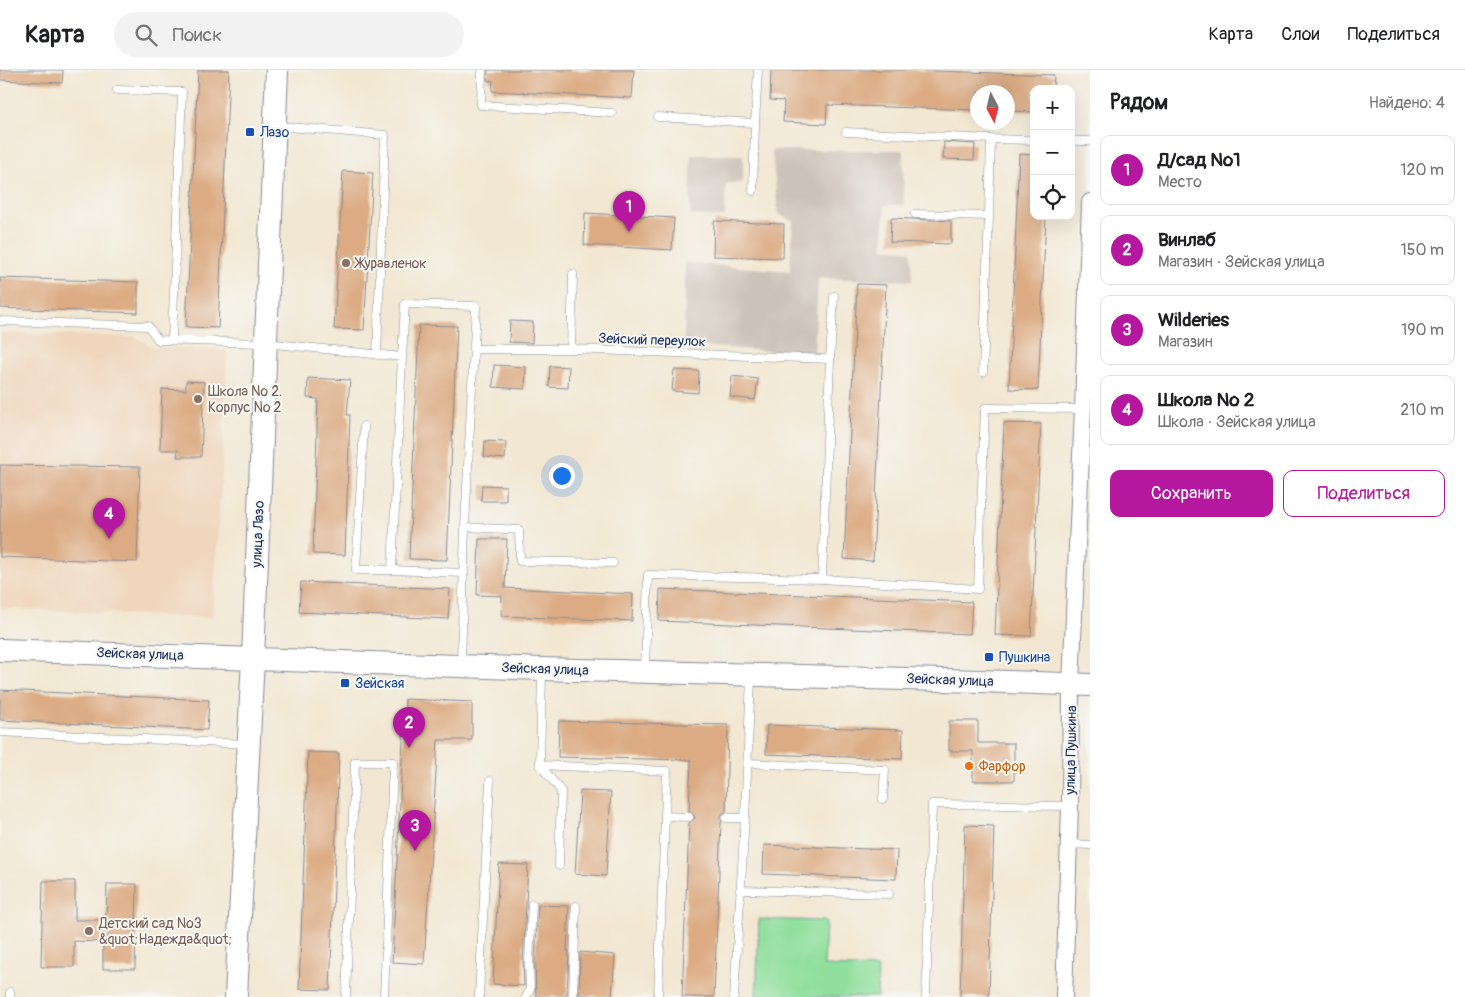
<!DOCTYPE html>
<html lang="ru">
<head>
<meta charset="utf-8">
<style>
  body { margin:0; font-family:Pangolin,sans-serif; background:#f2f2f2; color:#202124 }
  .controls { position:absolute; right:15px; top:15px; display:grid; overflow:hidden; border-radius:10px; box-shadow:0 5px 20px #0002 }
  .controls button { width:45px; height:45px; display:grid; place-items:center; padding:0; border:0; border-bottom:1px solid #e0e0e0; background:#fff; color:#202124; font:25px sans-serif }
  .compass { position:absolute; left:970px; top:15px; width:45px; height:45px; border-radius:50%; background:#fff; box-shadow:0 5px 20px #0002; rotate:173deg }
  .you { position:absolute; left:561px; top:405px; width:18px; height:18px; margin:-12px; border:4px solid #fff; border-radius:50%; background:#1a73e8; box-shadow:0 0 0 8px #1a73e833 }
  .badge { display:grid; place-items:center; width:32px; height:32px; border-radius:50%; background:#b5179e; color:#fff; font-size:16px; font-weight:700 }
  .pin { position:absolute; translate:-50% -41px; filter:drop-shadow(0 1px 2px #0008) }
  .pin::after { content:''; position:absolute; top:26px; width:18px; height:15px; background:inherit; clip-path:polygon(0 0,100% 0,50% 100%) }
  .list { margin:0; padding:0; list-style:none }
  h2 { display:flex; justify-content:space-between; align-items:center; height:65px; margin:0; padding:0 20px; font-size:21px }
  h2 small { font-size:16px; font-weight:400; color:#757577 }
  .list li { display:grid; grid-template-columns:32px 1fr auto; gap:15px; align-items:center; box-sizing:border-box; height:70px; margin:0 10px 10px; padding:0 10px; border:1px solid #e0e0e0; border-radius:10px }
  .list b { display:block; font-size:19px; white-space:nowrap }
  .list p { margin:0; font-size:16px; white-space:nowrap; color:#757577 }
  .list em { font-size:16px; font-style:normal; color:#757577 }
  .actions { display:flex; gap:10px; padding:15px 20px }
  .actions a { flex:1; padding:11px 0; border:1px solid #b5179e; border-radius:10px; text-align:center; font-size:18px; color:#b5179e }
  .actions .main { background:#b5179e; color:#fff }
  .icon { flex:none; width:28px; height:28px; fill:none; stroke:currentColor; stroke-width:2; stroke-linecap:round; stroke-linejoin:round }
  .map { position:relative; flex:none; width:1090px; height:927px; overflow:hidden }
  header { display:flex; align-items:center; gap:30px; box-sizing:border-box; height:70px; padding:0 25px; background:#fff; border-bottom:1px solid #e0e0e0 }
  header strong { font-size:24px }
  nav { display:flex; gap:28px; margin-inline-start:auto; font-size:18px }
  .search { width:350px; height:45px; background:#f2f2f2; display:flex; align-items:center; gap:12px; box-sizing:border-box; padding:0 18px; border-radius:28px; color:#757577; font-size:19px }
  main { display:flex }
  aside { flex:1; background:#fff }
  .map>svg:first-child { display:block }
</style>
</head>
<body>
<header>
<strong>Карта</strong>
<div class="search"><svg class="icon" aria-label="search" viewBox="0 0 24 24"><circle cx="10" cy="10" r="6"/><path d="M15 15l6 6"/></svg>Поиск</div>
<nav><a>Карта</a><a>Слои</a><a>Поделиться</a></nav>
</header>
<main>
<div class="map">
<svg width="1090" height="927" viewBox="0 0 1090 927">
  <rect width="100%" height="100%" fill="#f6f6f2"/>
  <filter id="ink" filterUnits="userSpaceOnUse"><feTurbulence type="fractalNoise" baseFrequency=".02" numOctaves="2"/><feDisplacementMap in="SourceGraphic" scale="10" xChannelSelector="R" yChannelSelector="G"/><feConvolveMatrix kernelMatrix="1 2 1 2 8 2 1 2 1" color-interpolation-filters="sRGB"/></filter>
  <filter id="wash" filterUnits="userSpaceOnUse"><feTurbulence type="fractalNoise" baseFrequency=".0096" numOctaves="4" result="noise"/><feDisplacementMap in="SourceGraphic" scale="20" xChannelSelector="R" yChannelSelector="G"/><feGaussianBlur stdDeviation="1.12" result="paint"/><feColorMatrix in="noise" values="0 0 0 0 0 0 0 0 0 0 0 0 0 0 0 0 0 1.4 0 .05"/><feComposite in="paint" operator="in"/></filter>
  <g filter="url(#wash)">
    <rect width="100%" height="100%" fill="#f2e7d2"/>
    <path fill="#efd6bc" d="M0 263 134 267 153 277 227 280 222 401 212 548 0 538Z"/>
    <path fill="#cdc2b9" d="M772 80H903L904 135H885L883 178 911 181 912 211 818 208 814 284 684 275 685 193 790 201 793 151 778 144Z
      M691 85H743V112L726 114 725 147 690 145Z"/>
    <path fill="#90df9d" stroke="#56877e" d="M759 849 826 851 824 896 878 898 877 927H756Z"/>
    <g id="blocks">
      <path fill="#dcab83" d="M0 0H63L62 13 0 10Z
        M198 0H229L218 258 186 257Z
        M488 0H634L632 28 492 21 493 11 487 10Z
        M771 0H907L1054 5 1053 19H1034V42L1008 41V22H978V40L827 35 826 54 783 52 784 31 770 30Z
        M944 72 975 74 974 90 943 89Z
        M1019 84 1034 85V146H1046L1038 320 1009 319Z
        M343 101 373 103 364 260 334 259Z
        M585 143 674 148 672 180 584 175Z
        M891 148 951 151V174L890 172Z
        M714 151 784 154 783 188 713 186Z
        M0 208 138 212V243L0 238Z
        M857 214 886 215 873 491 844 489Z
        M510 251 533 252 532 273 509 272Z
        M419 255 457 256 447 490 409 489Z
        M494 295 526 297 525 319 493 317Z
        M550 296 569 297 568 318 549 317Z
        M674 300 699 301 698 323 672 321Z
        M732 306 758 309 755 330 730 327Z
        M308 308 350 310 347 345H350L345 485 313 484 318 329 307 328Z
        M186 311 204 312 201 387H177L178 380H160L162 319 186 320Z
        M1004 353 1041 354 1031 566 995 565Z
        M485 371 506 372 505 389 484 387Z
        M0 395 140 397 137 492 0 487Z
        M482 415 506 416V431H481Z
        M479 469H507L505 518 633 524 632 551 501 546 502 526 477 525Z
        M301 512 450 519 448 549 299 542Z
        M660 519 972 532 970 564 659 551Z
        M0 620 209 630 207 660 0 650Z
        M405 629 472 632V670H438L424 894 392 892Z
        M559 651 728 655 726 742 723 743 720 748 722 752H721L714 927H682L689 753 693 750 695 747 692 743 689 741 691 690 558 687Z
        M949 651H978V673H1014V711H973V681H949Z
        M767 655 903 660 902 689 766 684Z
        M308 682 339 683 330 920 299 919Z
        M580 721 611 722 606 806 575 804Z
        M965 755 994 756 989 927H960Z
        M764 775 897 780 896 809 763 804Z
        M499 794 528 795 523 892 524 916 493 914Z
        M43 811H75V850H106L107 814H137L135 899H103V872L74 871V897H41Z
        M538 835 569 836 567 881H569L567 924H565V927H536L535 892Z
        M580 882 615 885 612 927 579 925Z"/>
    </g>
  </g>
  <g filter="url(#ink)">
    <use href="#blocks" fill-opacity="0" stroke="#868b98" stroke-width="1"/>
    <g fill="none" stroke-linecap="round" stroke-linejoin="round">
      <defs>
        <path id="lane" d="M482 0 481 35 612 43
          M117 20 182 22 172 270
          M658 47 755 53 758 0
          M277 56 385 65 377 285
          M846 62 991 69
          M1071 71H1090
          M753 121 755 53
          M915 144 989 146 991 69 1034 70
          M0 251 148 256 158 270 265 273 402 287 405 234 476 236 465 457
          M473 279H571L830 289
          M571 279 573 204
          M983 302 989 146
          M364 356 356 500H392L464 503
          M392 500 402 287
          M822 509 830 289 834 226
          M461 594 465 457 519 460 520 491 613 493
          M645 600 648 505 822 509 978 519 985 338 1083 339
          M542 601 540 695 667 701 665 746 689 747
          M0 662 246 674
          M748 693 885 700 883 729
          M540 695 561 721 559 796
          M726 748H745
          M1069 774 1090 775
          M740 820 889 824
          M10 927V922
          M346 927 355 692H393L384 927
          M479 927 490 711
          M526 927 530 920 529 892 532 834
          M573 927 576 836
          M658 927 665 746
          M734 927 745 748 751 607
          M926 927 932 734 1070 736"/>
        <path id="street" d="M1064 927 1070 736 1071 615 1083 339 1090 132"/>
        <path id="secondary" d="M0 580 542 599 979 611 1090 615
          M236 927 253 588 277 0"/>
      </defs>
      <use href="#lane" stroke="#868b98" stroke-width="9"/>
      <use href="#street" stroke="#868b98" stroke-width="18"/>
      <use href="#secondary" stroke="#868b98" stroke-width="24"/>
      <use href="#lane" stroke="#fff" stroke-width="8"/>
      <use href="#street" stroke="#fff" stroke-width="16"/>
      <use href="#secondary" stroke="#fff" stroke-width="22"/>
    </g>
  </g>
  <g fill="#1a4fb4" stroke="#f6f6f2" stroke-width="2">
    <rect x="245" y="57" width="10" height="10" rx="2.5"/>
    <rect x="984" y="582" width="10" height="10" rx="2.5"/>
    <rect x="340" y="608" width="10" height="10" rx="2.5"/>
  </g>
  <g fill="#8d6e63" stroke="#f6f6f2" stroke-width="2">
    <circle cx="346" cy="193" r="5"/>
    <circle cx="198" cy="329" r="5"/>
    <circle cx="89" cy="861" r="5"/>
  </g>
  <circle fill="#e8710a" stroke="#f6f6f2" stroke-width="2" cx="969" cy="696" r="5"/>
  <g text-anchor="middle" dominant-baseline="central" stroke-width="4" stroke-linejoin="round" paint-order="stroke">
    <g font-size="14" fill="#164399" stroke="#f6f6f2" text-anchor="start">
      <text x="260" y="62">Лазо</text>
      <text x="999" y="587">Пушкина</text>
      <text x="355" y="613">Зейская</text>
    </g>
    <g font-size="14" fill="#785e54" stroke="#f6f6f2" text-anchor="start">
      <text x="356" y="193">Журавленок</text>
      <text x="208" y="321">Школа № 2.<tspan x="208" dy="16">Корпус № 2</tspan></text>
      <text x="99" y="853">Детский сад №3<tspan x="99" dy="16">&amp;quot;Надежда&amp;quot;</tspan></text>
    </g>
    <g font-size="14" fill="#1b2f5e" stroke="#f6f6f2">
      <text transform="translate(652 270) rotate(2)">Зейский переулок</text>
      <text transform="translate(258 464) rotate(-88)">улица Лазо</text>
      <text transform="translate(140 584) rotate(2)">Зейская улица</text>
      <text transform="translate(545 599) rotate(2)">Зейская улица</text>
      <text transform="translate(950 610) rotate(2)">Зейская улица</text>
      <text transform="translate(1071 680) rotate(-89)">улица Пушкина</text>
    </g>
    <g font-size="14" fill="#c56008" stroke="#f6f6f2" text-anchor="start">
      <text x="979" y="696">Фарфор</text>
    </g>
  </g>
</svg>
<div class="controls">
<button>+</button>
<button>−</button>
<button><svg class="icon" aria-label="locate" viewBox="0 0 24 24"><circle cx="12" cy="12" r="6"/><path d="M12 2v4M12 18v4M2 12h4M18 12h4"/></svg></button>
</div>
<svg class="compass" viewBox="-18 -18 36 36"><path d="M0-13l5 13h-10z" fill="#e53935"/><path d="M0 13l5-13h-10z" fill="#757577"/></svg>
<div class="you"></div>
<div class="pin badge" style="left:629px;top:162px">1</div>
<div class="pin badge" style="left:409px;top:678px">2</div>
<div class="pin badge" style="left:415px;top:781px">3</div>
<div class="pin badge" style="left:109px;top:469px">4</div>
</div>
<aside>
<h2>Рядом<small>Найдено: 4</small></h2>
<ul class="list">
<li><span class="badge">1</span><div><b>Д/сад №1</b><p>Место</p></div><em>120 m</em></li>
<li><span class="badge">2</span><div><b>Винлаб</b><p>Магазин · Зейская улица</p></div><em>150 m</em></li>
<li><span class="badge">3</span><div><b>Wilderies</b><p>Магазин</p></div><em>190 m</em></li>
<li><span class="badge">4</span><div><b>Школа № 2</b><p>Школа · Зейская улица</p></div><em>210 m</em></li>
</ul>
<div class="actions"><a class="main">Сохранить</a><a>Поделиться</a></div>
</aside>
</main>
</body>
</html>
